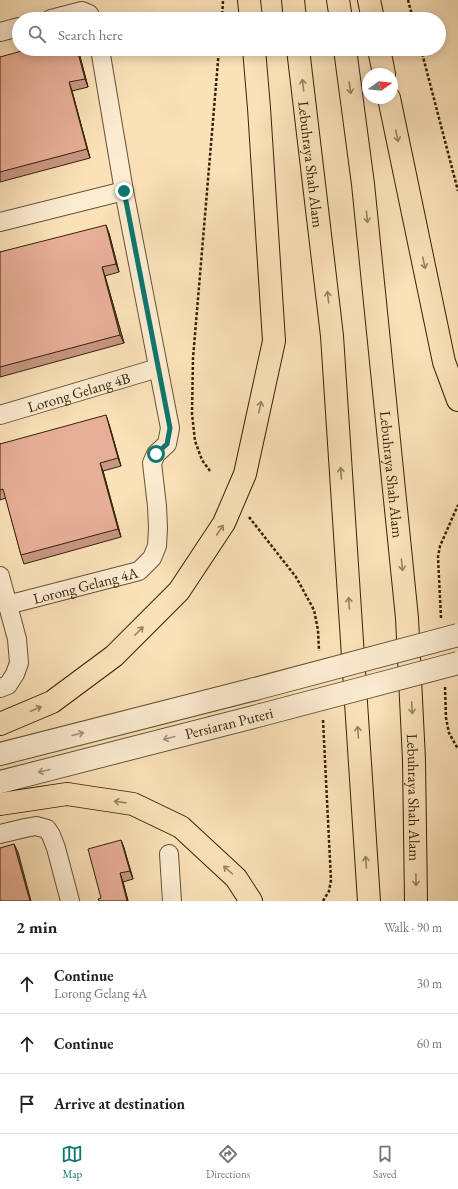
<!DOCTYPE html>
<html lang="en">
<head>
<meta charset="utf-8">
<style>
  body { margin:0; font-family:"EB Garamond",serif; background:#f2f2f2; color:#222 }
  .compass { position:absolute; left:362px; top:68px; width:36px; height:36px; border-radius:50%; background:#fff; box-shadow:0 2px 10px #0003; rotate:75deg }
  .stop { position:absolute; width:12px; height:12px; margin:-9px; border:3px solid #0f766e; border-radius:50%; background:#fff }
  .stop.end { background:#0f766e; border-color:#fff; box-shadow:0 1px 4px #0008 }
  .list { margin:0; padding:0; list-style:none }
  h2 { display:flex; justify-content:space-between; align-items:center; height:52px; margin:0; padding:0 16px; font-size:17px }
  h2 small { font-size:13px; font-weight:400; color:#767676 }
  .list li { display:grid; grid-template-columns:26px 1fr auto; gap:12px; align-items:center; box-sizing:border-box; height:60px; padding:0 16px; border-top:1px solid #e0e0e0 }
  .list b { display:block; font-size:15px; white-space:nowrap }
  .list p { margin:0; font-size:13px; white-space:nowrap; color:#767676 }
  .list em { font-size:13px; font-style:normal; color:#767676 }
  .icon { flex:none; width:22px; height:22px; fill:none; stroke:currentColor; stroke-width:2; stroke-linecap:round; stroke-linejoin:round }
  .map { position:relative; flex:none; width:458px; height:901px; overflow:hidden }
  .search { position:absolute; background:#fff; box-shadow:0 2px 10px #0003; left:12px; right:12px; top:12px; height:44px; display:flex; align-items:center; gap:10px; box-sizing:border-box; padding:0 14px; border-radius:22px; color:#767676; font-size:15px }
  .sheet { height:232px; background:#fff }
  nav { display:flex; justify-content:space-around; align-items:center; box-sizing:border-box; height:56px; border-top:1px solid #e0e0e0; background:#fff; font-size:11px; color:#767676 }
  nav a { display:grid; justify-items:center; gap:2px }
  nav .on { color:#0f766e }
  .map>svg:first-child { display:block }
</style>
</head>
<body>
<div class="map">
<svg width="458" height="901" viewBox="0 0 458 901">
  <rect width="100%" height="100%" fill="#fae1b8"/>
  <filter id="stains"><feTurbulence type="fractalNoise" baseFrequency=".005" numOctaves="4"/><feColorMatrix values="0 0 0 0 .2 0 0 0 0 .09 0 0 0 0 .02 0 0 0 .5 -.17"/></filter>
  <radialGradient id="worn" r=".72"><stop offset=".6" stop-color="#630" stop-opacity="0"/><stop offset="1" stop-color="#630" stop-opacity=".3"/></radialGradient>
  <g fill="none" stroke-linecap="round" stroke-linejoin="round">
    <defs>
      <g id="minor">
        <path d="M51 19 82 11 89 14 92 19"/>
        <path d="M0 32 19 27"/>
        <path d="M0 222 124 191"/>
        <path id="s1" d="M0 415 158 368"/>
        <path d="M0 576 17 639 19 663 15 674 8 685 0 688"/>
        <path id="s2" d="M7 605 139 571 152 558 157 546 158 528 157 506 152 463 156 454 167 444 170 428 124 191 100 49"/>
        <path d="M0 834 25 828 36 826 47 829 51 835 56 848 70 901"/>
        <path d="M169 854 172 901"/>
      </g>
      <path id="tertiary" d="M0 754 255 689
        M0 782 261 715"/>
      <g id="motorway">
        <path d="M249 0 251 19"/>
        <path d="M293 0 295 19"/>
        <path d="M338 0 341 19"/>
        <path d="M369 0 373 19"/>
        <path id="s3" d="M298 49 332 336 369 901"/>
        <path id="s4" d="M345 49 363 184 407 618 414 760 416 901"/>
        <path d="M379 49 384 74"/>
        <path d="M389 98 444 362 458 400"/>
        <path d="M0 724 52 702 114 656 179 591 224 523 245 474 274 341 259 108 254 49"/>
        <path d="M0 804 67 794 133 804 181 827 236 878 251 901"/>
      </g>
    </defs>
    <use href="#minor" stroke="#665235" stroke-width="20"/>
    <use href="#tertiary" stroke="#665235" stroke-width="24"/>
    <use href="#motorway" stroke="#342309" stroke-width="24"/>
    <path stroke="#342309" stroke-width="2.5" stroke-dasharray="3 2" stroke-linecap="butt" d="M408 0 413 19
      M222 19 223 0
      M421 49 458 191
      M210 471 202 460 195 441 192 414 193 358 219 49
      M249 517 296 577 314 610 318 630 319 651
      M441 618 438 557 440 546 458 505
      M445 687 446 718 449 733 458 749
      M323 901 329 891 331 880 323 720"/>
    <use href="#minor" stroke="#fcecd1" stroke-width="18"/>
    <use href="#tertiary" stroke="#fcecd1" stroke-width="22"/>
    <use href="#motorway" stroke="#fae1b8" stroke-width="22"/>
    <defs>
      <path id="tertiary-bridge" d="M255 689 458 635
        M261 715 458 663"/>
    </defs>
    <use href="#tertiary-bridge" stroke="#665235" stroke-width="24" stroke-linecap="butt"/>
    <use href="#tertiary-bridge" stroke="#fcecd1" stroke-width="22"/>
  </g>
  <path fill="#c89683" stroke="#342309" d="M78 49 88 87 72 91 90 158 0 182V57Z
    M109 233 119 272 105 276 124 343 0 377V252Z
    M109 424 121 466 103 471 121 537 24 564 21 555 6 498 0 500V444Z
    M121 840 124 848 133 879 123 882 128 901H99L101 898Z"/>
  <path fill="#a27a6a" stroke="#342309" d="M77 49H78L88 87 85 79Z
    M69 82 72 91 90 158 87 149Z
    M106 225 109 233 119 272 116 264Z
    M102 267 105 276 124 343 120 335Z
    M106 415 109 424 121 466 118 458Z
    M100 463 103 471 121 537 118 529Z
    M121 840 124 848 133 879 130 871Z
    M14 844 18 852 31 901H30Z
    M120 873 123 882 128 901H127Z"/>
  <path fill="#e8af98" stroke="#342309" d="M29 49H77L85 79 69 82 87 149 0 172V57Z
    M106 225 116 264 102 267 120 335 0 367V252Z
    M106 415 118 458 100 463 118 529 21 555 3 489 0 490V444Z
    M121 840 130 871 120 873 127 901H99L98 899 101 898 88 849Z
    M14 844 30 901H0V848Z"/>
  <defs><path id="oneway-shaft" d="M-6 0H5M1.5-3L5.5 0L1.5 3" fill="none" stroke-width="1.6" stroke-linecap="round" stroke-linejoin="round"/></defs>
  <g stroke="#978260">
    <use href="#oneway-shaft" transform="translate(303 85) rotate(-97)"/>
    <use href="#oneway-shaft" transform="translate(350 88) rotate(82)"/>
    <use href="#oneway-shaft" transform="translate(397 136) rotate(78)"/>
    <use href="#oneway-shaft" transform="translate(367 217) rotate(84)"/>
    <use href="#oneway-shaft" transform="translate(424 263) rotate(78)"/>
    <use href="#oneway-shaft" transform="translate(328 297) rotate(-97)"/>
    <use href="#oneway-shaft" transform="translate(260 407) rotate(-78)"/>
    <use href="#oneway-shaft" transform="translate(341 473) rotate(-94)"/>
    <use href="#oneway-shaft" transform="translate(220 530) rotate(-56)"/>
    <use href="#oneway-shaft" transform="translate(402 565) rotate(84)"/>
    <use href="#oneway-shaft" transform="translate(349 603) rotate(-94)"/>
    <use href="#oneway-shaft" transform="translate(139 631) rotate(-45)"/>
    <use href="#oneway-shaft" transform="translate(412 708) rotate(87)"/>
    <use href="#oneway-shaft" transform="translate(36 709) rotate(-23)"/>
    <use href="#oneway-shaft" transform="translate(358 732) rotate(-94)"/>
    <use href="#oneway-shaft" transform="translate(120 802) rotate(-172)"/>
    <use href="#oneway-shaft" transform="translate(366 862) rotate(-94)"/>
    <use href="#oneway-shaft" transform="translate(228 870) rotate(-138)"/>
    <use href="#oneway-shaft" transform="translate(416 880) rotate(89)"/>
  </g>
  <g stroke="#a29277">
    <use href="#oneway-shaft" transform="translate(78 734) rotate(-14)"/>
    <use href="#oneway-shaft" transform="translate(169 738) rotate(166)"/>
    <use href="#oneway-shaft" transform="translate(44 771) rotate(166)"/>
  </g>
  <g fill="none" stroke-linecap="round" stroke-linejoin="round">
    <path stroke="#0f766e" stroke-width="5" d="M124 191 170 428 167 444 156 454"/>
  </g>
  <g text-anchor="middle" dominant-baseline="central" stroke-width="3" stroke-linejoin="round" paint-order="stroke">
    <g font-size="15" fill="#342309" stroke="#fcecd1">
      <text stroke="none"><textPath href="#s3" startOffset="116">Lebuhraya Shah Alam</textPath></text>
      <text stroke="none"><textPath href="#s1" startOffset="82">Lorong Gelang 4B</textPath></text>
      <text stroke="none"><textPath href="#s4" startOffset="428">Lebuhraya Shah Alam</textPath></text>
      <text stroke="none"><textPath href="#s2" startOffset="81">Lorong Gelang 4A</textPath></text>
      <text transform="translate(229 723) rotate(-14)">Persiaran Puteri</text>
      <text stroke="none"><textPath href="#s4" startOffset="752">Lebuhraya Shah Alam</textPath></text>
    </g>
  </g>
  <rect width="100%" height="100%" filter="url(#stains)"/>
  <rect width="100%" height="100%" fill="url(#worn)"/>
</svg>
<svg class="compass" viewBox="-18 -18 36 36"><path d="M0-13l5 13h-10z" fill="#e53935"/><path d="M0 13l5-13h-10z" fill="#767676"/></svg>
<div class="stop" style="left:156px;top:454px"></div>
<div class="stop end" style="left:124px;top:191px"></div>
<div class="search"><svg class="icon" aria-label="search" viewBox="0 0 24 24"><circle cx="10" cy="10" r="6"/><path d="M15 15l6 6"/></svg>Search here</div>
</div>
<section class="sheet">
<h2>2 min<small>Walk · 90 m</small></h2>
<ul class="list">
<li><svg class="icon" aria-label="ahead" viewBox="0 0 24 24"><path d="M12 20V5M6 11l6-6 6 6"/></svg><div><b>Continue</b><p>Lorong Gelang 4A</p></div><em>30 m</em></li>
<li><svg class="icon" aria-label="ahead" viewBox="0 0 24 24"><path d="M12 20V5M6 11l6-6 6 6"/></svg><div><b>Continue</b></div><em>60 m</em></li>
<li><svg class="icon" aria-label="arrive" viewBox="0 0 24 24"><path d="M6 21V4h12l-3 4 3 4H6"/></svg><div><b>Arrive at destination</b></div></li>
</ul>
</section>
<nav>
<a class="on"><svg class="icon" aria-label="map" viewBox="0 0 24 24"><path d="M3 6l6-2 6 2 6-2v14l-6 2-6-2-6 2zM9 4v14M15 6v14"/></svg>Map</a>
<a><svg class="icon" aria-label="directions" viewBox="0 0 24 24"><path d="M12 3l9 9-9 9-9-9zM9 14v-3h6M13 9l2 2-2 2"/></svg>Directions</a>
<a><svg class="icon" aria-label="saved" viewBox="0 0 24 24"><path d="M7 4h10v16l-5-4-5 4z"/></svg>Saved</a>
</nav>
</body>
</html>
